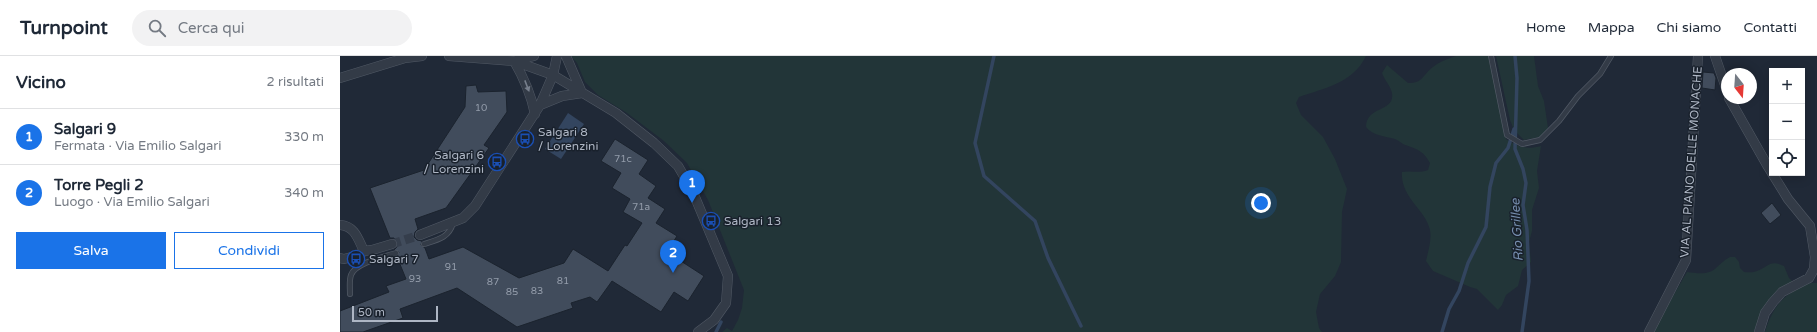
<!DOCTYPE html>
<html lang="it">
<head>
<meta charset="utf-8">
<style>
  body { margin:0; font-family:"Varela Round",sans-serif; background:#f2f2f3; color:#1f2937 }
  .controls { position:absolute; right:12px; top:12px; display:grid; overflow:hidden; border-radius:0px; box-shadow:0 2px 10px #0003 }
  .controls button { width:36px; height:36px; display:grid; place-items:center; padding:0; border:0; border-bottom:1px solid #e0e1e3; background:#fff; color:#1f2937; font:20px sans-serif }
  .compass { position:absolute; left:1381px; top:12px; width:36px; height:36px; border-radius:50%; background:#fff; box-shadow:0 2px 10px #0003; rotate:163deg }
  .scale { position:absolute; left:12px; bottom:10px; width:86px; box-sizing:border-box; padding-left:4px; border:2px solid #aeb6c4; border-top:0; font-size:11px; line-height:14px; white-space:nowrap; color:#aeb6c4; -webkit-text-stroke:3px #19212c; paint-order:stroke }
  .you { position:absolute; left:921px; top:147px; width:14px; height:14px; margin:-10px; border:3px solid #fff; border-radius:50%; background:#1a73e8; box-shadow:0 0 0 6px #1a73e833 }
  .badge { display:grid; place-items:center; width:26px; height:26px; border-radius:50%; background:#1a73e8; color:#fff; font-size:13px; font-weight:700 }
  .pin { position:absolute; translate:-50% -33px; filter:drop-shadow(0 1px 2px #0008) }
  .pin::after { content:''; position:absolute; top:21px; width:14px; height:12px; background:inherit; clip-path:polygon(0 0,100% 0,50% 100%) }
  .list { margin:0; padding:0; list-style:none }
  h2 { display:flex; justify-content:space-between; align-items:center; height:52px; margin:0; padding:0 16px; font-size:17px }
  h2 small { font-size:13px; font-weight:400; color:#747a83 }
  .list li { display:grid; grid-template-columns:26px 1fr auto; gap:12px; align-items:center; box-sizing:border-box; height:56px; padding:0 16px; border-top:1px solid #e0e1e3 }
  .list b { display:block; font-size:15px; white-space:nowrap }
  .list p { margin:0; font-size:13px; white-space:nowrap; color:#747a83 }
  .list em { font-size:13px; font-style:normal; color:#747a83 }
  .actions { display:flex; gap:8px; padding:12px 16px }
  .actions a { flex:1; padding:9px 0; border:1px solid #1a73e8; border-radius:0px; text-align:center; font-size:14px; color:#1a73e8 }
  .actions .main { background:#1a73e8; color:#fff }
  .icon { flex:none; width:22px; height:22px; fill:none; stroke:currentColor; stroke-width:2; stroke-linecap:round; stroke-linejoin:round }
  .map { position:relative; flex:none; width:1477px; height:276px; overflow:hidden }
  header { display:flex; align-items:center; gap:24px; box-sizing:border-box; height:56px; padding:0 20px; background:#fff; border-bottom:1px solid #e0e1e3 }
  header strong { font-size:19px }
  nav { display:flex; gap:22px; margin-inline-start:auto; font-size:14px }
  .search { width:280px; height:36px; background:#f2f2f3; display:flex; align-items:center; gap:10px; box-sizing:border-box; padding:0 14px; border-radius:22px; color:#747a83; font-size:15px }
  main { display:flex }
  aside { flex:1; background:#fff }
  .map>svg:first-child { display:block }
</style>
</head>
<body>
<header>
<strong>Turnpoint</strong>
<div class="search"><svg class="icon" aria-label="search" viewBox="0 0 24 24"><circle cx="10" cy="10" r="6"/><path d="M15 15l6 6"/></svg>Cerca qui</div>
<nav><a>Home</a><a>Mappa</a><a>Chi siamo</a><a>Contatti</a></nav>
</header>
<main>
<aside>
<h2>Vicino<small>2 risultati</small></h2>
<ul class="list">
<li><span class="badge">1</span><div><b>Salgari 9</b><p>Fermata · Via Emilio Salgari</p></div><em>330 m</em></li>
<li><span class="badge">2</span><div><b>Torre Pegli 2</b><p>Luogo · Via Emilio Salgari</p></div><em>340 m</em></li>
</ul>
<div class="actions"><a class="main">Salva</a><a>Condividi</a></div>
</aside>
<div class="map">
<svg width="1477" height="276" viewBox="0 0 1477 276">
  <rect width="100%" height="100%" fill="#202937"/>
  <path fill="#223538" d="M231 0H1026C1013 27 985 32 959 41L956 47 961 59 983 81 995 103 1007 133 1002 156 1001 206 995 220 980 238 976 256 979 272 982 276H382L387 272 392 275 398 264 402 252 404 234 368 144 347 107 324 85 287 57 258 39 245 26 237 7Z
    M1116 0H1149L1166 83C1177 91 1187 94 1201 90L1197 115 1199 132 1192 154V175L1189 186 1191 206 1182 214 1178 230 1166 239 1162 249 1158 254 1137 233 1130 231 1093 215 1086 205C1088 196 1092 183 1090 174 1086 154 1060 141 1062 116 1072 114 1077 118 1088 114L1090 107C1083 94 1076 93 1063 88 1060 86 1058 84 1055 83 1045 80 1033 80 1026 71 1027 49 1055 57 1052 37 1051 31 1044 23 1042 17L1047 9 1068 27C1084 27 1082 19 1093 11 1100 5 1108 3 1116 0Z
    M1156 0H1194L1198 30 1204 45 1208 72 1200 81 1184 84 1174 74 1170 64Z
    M1390 201H1395L1399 206 1400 212 1404 216C1408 216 1413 217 1417 215 1429 211 1429 203 1444 210L1449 222 1453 226C1428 240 1423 249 1416 276H1312L1347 216C1357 217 1369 220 1377 211 1382 207 1384 204 1390 201Z
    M1470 227H1477V276H1425C1433 250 1444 237 1470 227Z"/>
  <path fill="#33455f" d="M228 57 244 68 221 103 205 93Z"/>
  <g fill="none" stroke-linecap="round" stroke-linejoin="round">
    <path stroke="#33455f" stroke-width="3.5" d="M654 0 635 87 644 120 695 165 708 202 741 270
      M1175 0 1177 22 1175 93 1183 113 1186 127 1183 149 1187 174 1189 225 1182 276
      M376 276 381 266
      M1102 276 1109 253 1119 235 1128 207 1146 171 1150 131 1156 107 1168 92 1174 73"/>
  </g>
  <path fill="#414c5c" stroke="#1b232e" d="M1363 16 1374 17 1376 22 1375 34 1362 32Z
    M136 29 138 36 166 35 167 56 144 89 149 92 106 152 75 163 78 173 75 176 74 181 77 184 82 185 81 189 85 192 89 203 123 191 179 222 224 207 233 193 268 215 285 189 287 190 302 167 283 156 290 143 272 132 281 117 261 105 275 83 308 104 299 118 316 130 308 142 325 153 316 167 337 180 327 196 364 220 348 245 334 236 321 256 272 225 257 246 250 241 231 247 233 252 177 271 117 232 60 253 63 262 23 276H0V255L49 236 46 230 66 223 57 201 59 196 54 194 58 190V186L54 182H50L30 132 84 114 125 51 126 30Z
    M1432 147 1441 159 1430 168 1421 157Z"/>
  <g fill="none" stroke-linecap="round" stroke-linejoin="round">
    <path stroke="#353e4c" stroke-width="9" stroke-dasharray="9 4.5" stroke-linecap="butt" d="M52 188 80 179"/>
    <defs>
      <path id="lane" d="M1151 0 1167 79 1182 88 1200 84 1219 65 1238 40 1260 18 1271 0
        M84 188C97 184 109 182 113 167
        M10 238C10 232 9 225 11 219 15 207 44 201 56 197"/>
      <path id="street" d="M109 0 174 5 213 19 276 57 314 87 338 110 352 134 388 220 386 247 374 264 358 276
        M226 0 242 37
        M1375 0 1387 35
        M174 5C184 22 191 38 195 58
        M174 5 194 0
        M0 22 65 2 82 0
        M1389 42 1427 109 1448 143 1470 170 1475 201 1474 213 1469 222 1442 236 1433 246 1425 257 1419 276
        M200 49 222 40 242 37
        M0 169C15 170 18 183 24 195
        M80 179 123 162 135 150 200 49 213 19 217 0
        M0 202 4 203 19 199 24 195 32 194 52 188
        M1309 276 1346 204 1358 0"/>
    </defs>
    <use href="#lane" stroke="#515965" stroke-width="6"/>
    <use href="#street" stroke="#515965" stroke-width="10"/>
    <use href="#lane" stroke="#333b47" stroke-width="4.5"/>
    <use href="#street" stroke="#333b47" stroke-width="9"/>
  </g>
  <defs><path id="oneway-solid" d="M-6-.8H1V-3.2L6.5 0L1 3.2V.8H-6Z"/></defs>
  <use fill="#777f8c" href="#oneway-solid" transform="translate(187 30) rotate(69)"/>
  <defs>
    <symbol id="bus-ring" viewBox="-11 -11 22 22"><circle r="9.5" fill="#19212c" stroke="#1a4fb4" stroke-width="1.5"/><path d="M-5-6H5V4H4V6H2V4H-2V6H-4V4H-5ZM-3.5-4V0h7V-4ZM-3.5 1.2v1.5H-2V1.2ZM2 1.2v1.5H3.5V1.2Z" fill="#1a4fb4"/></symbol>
  </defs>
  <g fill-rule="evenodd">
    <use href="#bus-ring" x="175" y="73" width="20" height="20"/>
    <use href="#bus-ring" x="147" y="96" width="20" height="20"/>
    <use href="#bus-ring" x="361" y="155" width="20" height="20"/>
    <use href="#bus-ring" x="6" y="193" width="20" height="20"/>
  </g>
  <g text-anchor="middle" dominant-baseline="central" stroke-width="3" stroke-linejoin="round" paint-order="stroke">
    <g font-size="10" fill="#939caa">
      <text x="141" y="52">10</text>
      <text x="283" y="103">71c</text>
      <text x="301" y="151">71a</text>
      <text x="111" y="211">91</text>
      <text x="75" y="223">93</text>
      <text x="223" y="225">81</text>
      <text x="153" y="226">87</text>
      <text x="197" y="235">83</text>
      <text x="172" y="236">85</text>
    </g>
    <g font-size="12" fill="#aeb6c4" stroke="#19212c" text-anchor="start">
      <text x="198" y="76">Salgari 8<tspan x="198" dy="14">/ Lorenzini</tspan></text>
      <text x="144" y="99" text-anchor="end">Salgari 6<tspan x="144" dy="14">/ Lorenzini</tspan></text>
      <text x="384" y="165">Salgari 13</text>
      <text x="29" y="203">Salgari 7</text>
    </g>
    <g font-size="12" fill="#aeb6c4" stroke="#19212c">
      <text transform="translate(1351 106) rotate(-86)">VIA AL PIANO DELLE MONACHE</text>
    </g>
    <g font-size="13" font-style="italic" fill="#758dad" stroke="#19212c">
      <text transform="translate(1177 174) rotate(-93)">Rio Grillee</text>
    </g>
  </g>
</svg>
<div class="controls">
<button>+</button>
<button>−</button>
<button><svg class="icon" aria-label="locate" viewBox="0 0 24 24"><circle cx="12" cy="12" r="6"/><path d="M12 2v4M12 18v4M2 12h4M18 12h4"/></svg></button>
</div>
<svg class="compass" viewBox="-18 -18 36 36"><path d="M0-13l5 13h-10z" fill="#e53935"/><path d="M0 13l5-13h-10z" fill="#747a83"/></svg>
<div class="scale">50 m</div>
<div class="you"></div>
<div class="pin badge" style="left:352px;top:147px">1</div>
<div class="pin badge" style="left:333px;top:217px">2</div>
</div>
</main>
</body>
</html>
